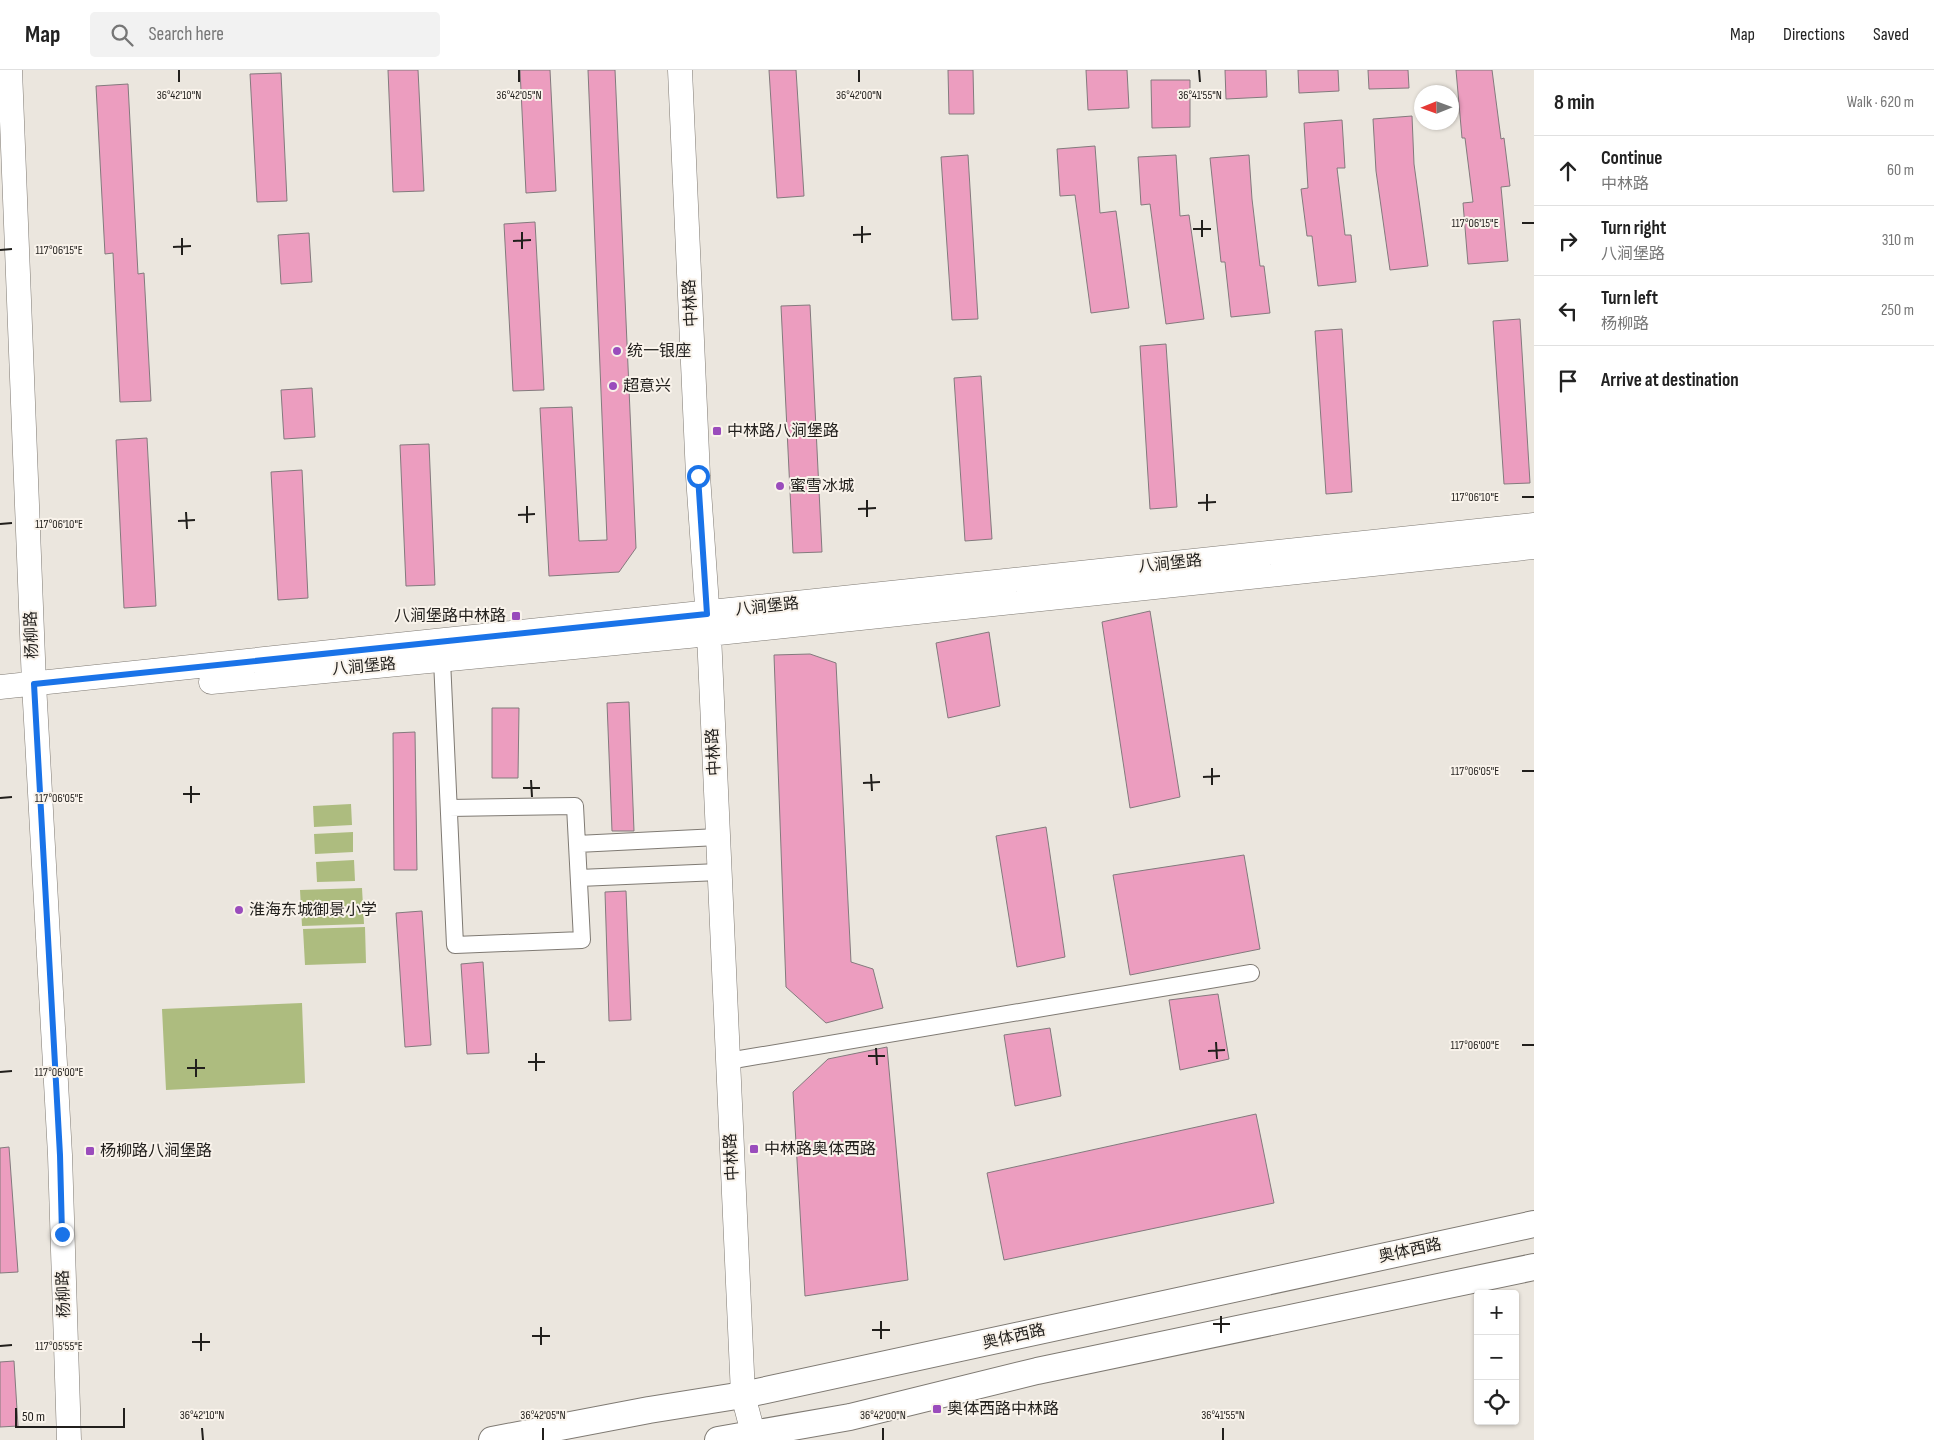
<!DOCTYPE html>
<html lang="en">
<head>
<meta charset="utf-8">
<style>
  body { margin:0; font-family:"Sofia Sans Condensed","Noto Sans SC",sans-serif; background:#f2f2f2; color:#222 }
  .controls { position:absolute; right:15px; bottom:15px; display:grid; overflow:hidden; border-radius:5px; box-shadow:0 1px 4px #0004 }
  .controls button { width:45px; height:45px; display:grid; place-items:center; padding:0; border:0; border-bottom:1px solid #e0e0e0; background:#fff; color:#222; font:25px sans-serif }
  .compass { position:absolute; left:1414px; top:15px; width:45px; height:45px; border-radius:50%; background:#fff; box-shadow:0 1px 4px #0004; rotate:269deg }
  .scale { position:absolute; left:15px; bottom:12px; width:110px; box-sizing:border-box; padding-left:5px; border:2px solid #211f1c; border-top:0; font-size:14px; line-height:18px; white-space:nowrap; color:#211f1c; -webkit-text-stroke:4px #f9f3eb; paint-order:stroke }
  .stop { position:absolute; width:15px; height:15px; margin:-11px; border:4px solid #1a73e8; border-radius:50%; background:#fff }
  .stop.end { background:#1a73e8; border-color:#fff; box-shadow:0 1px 5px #0008 }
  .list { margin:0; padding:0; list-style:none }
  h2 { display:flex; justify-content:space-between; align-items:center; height:65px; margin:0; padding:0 20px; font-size:21px }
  h2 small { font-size:16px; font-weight:400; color:#767676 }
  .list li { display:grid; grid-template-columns:32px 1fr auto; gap:15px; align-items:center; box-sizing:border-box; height:70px; padding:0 20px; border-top:1px solid #e0e0e0 }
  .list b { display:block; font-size:19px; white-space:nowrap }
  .list p { margin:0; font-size:16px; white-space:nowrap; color:#767676 }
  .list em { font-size:16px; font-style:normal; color:#767676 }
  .icon { flex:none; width:28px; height:28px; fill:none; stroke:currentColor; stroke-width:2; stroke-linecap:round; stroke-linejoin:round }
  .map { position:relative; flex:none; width:1534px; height:1370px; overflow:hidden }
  header { display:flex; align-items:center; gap:30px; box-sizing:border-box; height:70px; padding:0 25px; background:#fff; border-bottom:1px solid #e0e0e0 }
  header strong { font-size:24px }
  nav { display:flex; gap:28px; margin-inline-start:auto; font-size:18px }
  .search { width:350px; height:45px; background:#f2f2f2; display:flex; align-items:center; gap:12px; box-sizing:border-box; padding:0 18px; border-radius:5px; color:#767676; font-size:19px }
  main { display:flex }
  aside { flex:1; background:#fff }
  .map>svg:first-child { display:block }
</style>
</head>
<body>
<header>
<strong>Map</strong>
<div class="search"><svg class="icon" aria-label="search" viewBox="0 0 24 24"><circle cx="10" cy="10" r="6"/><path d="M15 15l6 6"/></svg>Search here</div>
<nav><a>Map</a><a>Directions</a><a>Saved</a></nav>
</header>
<main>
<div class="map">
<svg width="1534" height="1370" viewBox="0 0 1534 1370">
  <rect width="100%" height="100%" fill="#ebe6de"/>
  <path fill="#adbc7f" d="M351 734 352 755 314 757 313 736Z
    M353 762V782L315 784 314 764Z
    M354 790 355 811 317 812 316 792Z
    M362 818 364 854 302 856 300 820Z
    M365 857 366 893 305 895 303 859Z
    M302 933 305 1013 166 1020 162 939Z"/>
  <path fill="#ec9dbf" stroke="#837a7d" d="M388 0H418L424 121 393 122Z
    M520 0H550L556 121 526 123Z
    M588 0H615L636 478 619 502 549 506 540 338 572 337 579 471 607 470Z
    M769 0H796L804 126 777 128Z
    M948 0H973L974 44H949Z
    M1086 0H1127L1129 38 1088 40Z
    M1225 0H1266L1267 27 1226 29Z
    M1298 0H1338L1339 21 1299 23Z
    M1368 0H1408L1409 18 1369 19Z
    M1456 0H1492L1501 69 1504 68 1510 116 1501 117 1508 191 1468 194 1463 133 1473 132 1465 68H1462Z
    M281 3 287 131 257 132 250 4Z
    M1151 10H1190V57L1152 58Z
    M128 14 138 204 144 203 151 331 120 332 113 183 105 184 96 16Z
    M1412 46 1414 94 1428 196 1390 200 1376 101 1373 49Z
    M1342 50 1345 98H1337L1345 165H1351L1356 212 1318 216 1312 166H1307L1301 119 1308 118 1304 53Z
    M1095 76 1100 143 1116 141 1129 238 1091 243 1075 125 1060 126 1057 79Z
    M968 85 978 249 952 250 941 87Z
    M1176 85 1180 146 1189 145 1204 249 1166 254 1150 134 1141 135 1138 87Z
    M1249 85 1252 129 1260 196H1264L1270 243 1231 247 1225 192H1221L1210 88Z
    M535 152 544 320 513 321 504 154Z
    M309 163 312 212 281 214 278 165Z
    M810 235 822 482 793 483 781 236Z
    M1520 249 1530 413 1504 414 1493 251Z
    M1342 259 1352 422 1326 424 1315 261Z
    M1166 274 1177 437 1150 439 1140 276Z
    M981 306 992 469 965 471 954 308Z
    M312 318 315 367 284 369 281 320Z
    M147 368 156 536 124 538 116 370Z
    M429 374 435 515 406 516 400 375Z
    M302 400 308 528 278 530 271 402Z
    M1150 541 1180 727 1130 738 1102 552Z
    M989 562 1000 636 948 648 936 573Z
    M810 584 836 593 851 892 873 899 883 938 826 953 786 917 774 585Z
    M629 632 634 761H612L607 633Z
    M492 638H519L518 708H492Z
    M415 662 417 800H394L393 663Z
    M1046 757 1065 887 1017 897 996 766Z
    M1244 785 1260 879 1130 905 1113 805Z
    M626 821 631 950 609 951 605 822Z
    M422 841 431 975 405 977 396 843Z
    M483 892 489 983 467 984 461 894Z
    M1218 924 1229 989 1180 1000 1169 930Z
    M1050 958 1061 1026 1015 1036 1004 965Z
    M887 977 908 1210 805 1226 793 1022 828 989Z
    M1256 1044 1274 1133 1004 1190 987 1103Z
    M9 1077 18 1202 0 1203V1078Z
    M14 1291 18 1356 0 1357V1292Z"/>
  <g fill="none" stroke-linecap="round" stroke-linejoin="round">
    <defs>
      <path id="street" d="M442 590 455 875 582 870 575 736 449 738
        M577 774 718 767
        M579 808 719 802
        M728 991 1251 903"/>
      <path id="secondary" d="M10 0 34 614 60 1085 69 1370
        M680 0 698 406 709 564 743 1325 753 1363
        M211 612 709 564 1534 477
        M0 617 1534 455"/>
      <path id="primary" d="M492 1370 649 1340 743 1325 1534 1154
        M718 1370 850 1347 1037 1301 1534 1197"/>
    </defs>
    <use href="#street" stroke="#7f7a73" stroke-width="18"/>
    <use href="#secondary" stroke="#7f7a73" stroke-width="25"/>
    <use href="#primary" stroke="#7f7a73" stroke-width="28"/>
    <use href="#street" stroke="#fff" stroke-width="16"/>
    <use href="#secondary" stroke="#fff" stroke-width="24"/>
    <use href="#primary" stroke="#fff" stroke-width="26"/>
  </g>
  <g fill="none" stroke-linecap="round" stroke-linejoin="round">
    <path stroke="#1a73e8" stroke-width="6" d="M62 1164 60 1085 34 614 707 544 698 406"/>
  </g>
  <path fill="none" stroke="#211f1c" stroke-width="2" d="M179 0V12M519 0V12M859 0V12M1199 0 1200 12M1202 150V167M1522 153H1534M862 156V173M1193 159H1211M522 162V179M853 165 871 164M182 168V185M513 171 531 170M173 177 191 176M0 180 12 179M1207 424V441M1522 427H1534M867 430V447M1198 433 1216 432M527 436V453M858 439 876 438M186 442 187 459M518 445 535 444M178 451 195 450M0 454 12 453M1212 698V715M1522 701H1534M871 704 872 721M1203 707 1220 706M531 710 532 727M863 713 880 712M191 716V733M523 718H540M183 724H200M0 728 12 727M1216 972 1217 989M1522 975H1534M876 978 877 995M1208 981 1225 980M536 983V1001M868 986H885M196 989V1007M528 992H545M187 998H205M0 1002 12 1001M1221 1246V1263M881 1251V1269M1213 1254H1230M541 1257V1275M872 1260H890M201 1263V1281M532 1266H550M192 1272H210M0 1276 12 1275M202 1358 203 1370M543 1358V1370M883 1358V1370M1223 1358V1370"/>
  <g fill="#9a4cbc" stroke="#f9f3eb" stroke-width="2">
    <circle cx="617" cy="281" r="5"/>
    <circle cx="613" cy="316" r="5"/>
    <rect x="712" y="356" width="10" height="10" rx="2.5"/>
    <circle cx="780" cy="416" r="5"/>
    <rect x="511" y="541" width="10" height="10" rx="2.5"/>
    <circle cx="239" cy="840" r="5"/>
    <rect x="749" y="1074" width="10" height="10" rx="2.5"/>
    <rect x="85" y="1076" width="10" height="10" rx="2.5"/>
    <rect x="932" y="1334" width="10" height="10" rx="2.5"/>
  </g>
  <g text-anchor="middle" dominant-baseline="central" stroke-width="4" stroke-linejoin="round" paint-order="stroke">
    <g font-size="16" fill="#211f1c" stroke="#f9f3eb">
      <text transform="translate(691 233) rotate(-93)">中林路</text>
      <text transform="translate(1170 494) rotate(-6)">八涧堡路</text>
      <text transform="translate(767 537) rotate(-6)">八涧堡路</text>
      <text transform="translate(32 565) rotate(-92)">杨柳路</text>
      <text transform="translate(364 597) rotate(-5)">八涧堡路</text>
      <text transform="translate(714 682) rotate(-93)">中林路</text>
      <text transform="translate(732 1087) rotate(-93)">中林路</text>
      <text transform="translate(1410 1181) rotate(-12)">奥体西路</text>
      <text transform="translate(64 1224) rotate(-92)">杨柳路</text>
      <text transform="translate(1014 1267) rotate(-13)">奥体西路</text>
    </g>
    <g font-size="16" fill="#211f1c" stroke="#f9f3eb" text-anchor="start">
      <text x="627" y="281">统一银座</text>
      <text x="623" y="316">超意兴</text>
      <text x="727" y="361">中林路八涧堡路</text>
      <text x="790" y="416">蜜雪冰城</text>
      <text x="506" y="546" text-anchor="end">八涧堡路中林路</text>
      <text x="249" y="840">淮海东城御景小学</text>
      <text x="764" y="1079">中林路奥体西路</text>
      <text x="100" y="1081">杨柳路八涧堡路</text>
      <text x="947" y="1339">奥体西路中林路</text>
    </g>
  </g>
  <g font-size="12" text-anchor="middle" fill="#211f1c" stroke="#f9f3eb" stroke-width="4" stroke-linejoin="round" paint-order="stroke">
    <text x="179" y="29">36°42'10"N</text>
    <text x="519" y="29">36°42'05"N</text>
    <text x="859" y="29">36°42'00"N</text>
    <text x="1200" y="29">36°41'55"N</text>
    <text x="1475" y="157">117°06'15"E</text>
    <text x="59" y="184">117°06'15"E</text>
    <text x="1475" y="431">117°06'10"E</text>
    <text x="59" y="458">117°06'10"E</text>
    <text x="1475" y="705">117°06'05"E</text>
    <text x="59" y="732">117°06'05"E</text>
    <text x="1475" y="979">117°06'00"E</text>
    <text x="59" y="1006">117°06'00"E</text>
    <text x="59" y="1280">117°05'55"E</text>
    <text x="202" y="1349">36°42'10"N</text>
    <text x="543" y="1349">36°42'05"N</text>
    <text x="883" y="1349">36°42'00"N</text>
    <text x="1223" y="1349">36°41'55"N</text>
  </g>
</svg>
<div class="controls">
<button>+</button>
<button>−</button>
<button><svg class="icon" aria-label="locate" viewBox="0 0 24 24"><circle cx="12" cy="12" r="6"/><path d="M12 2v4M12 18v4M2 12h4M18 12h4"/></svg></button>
</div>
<svg class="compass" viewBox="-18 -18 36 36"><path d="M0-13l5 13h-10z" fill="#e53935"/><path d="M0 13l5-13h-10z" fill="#767676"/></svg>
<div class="scale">50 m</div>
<div class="stop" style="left:698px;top:406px"></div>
<div class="stop end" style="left:62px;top:1164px"></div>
</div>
<aside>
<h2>8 min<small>Walk · 620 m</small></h2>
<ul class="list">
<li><svg class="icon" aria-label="ahead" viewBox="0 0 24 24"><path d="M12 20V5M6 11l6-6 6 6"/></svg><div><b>Continue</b><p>中林路</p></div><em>60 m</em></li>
<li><svg class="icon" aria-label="right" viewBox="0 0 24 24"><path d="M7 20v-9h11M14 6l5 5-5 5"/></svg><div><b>Turn right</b><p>八涧堡路</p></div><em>310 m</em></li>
<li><svg class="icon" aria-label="left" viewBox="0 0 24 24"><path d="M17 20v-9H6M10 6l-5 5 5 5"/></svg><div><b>Turn left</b><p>杨柳路</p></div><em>250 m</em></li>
<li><svg class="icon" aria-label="arrive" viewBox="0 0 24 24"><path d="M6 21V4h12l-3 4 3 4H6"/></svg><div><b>Arrive at destination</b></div></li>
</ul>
</aside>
</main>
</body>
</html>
